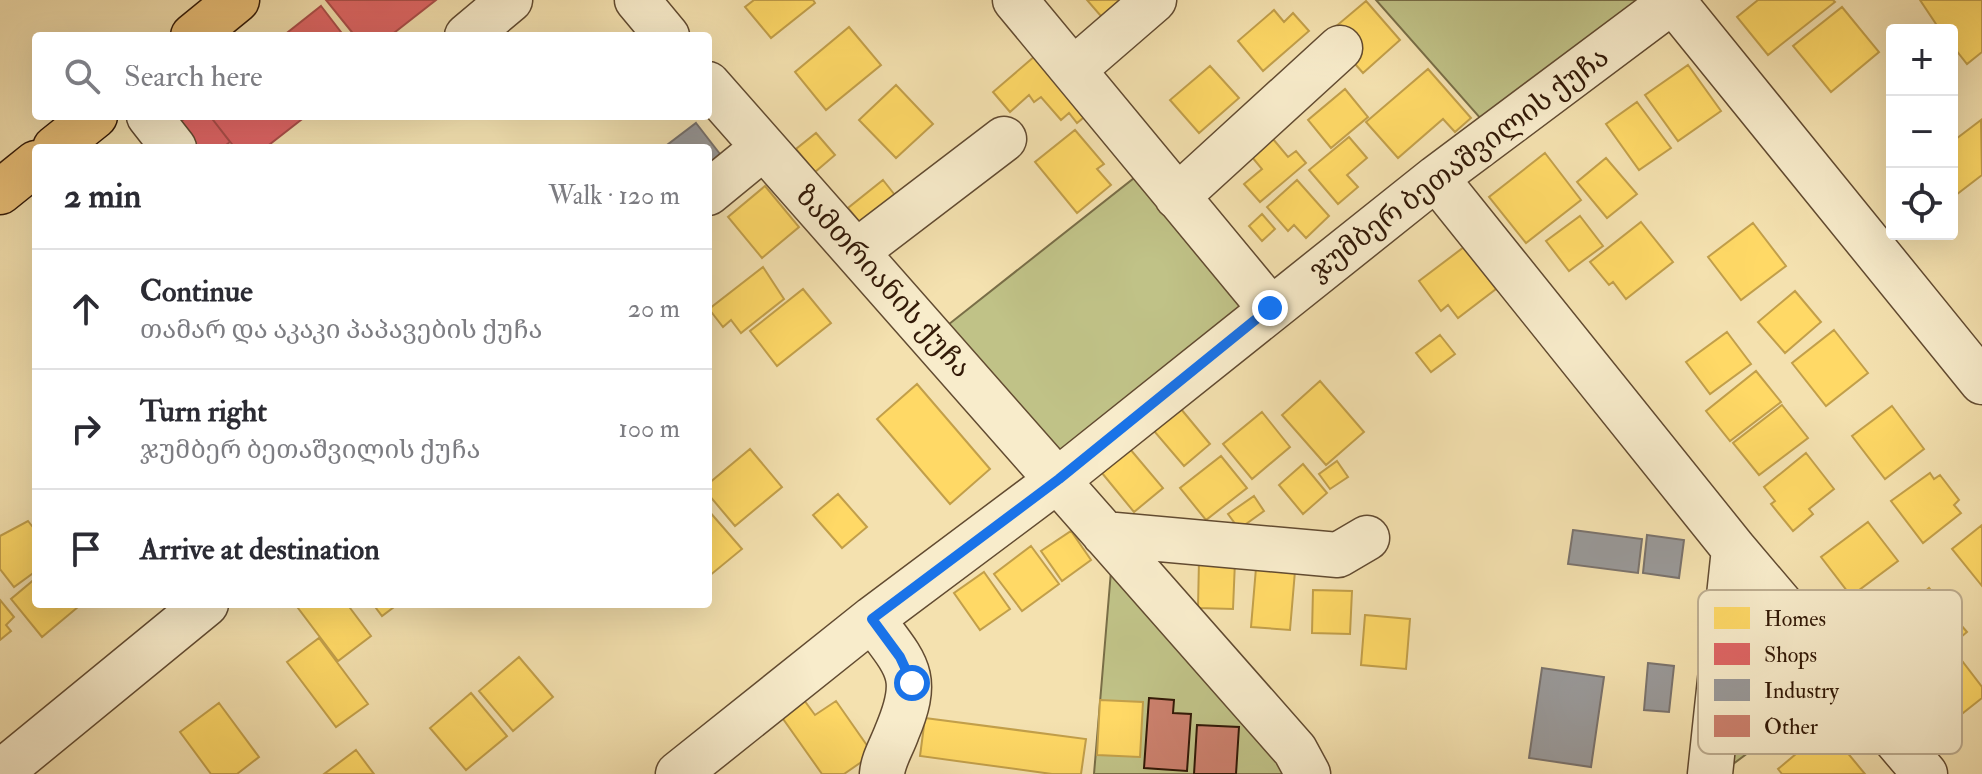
<!DOCTYPE html>
<html lang="en">
<head>
<meta charset="utf-8">
<style>
  body { margin:0; font-family:"IM FELL Double Pica","Noto Serif Georgian",serif; background:#f2f2f3; color:#2b2b33 }
  .controls { position:absolute; right:24px; top:24px; display:grid; overflow:hidden; border-radius:8px; box-shadow:0 8px 32px #0002 }
  .controls button { width:72px; height:72px; display:grid; place-items:center; padding:0; border:0; border-bottom:2px solid #e1e1e2; background:#fff; color:#2b2b33; font:40px sans-serif }
  .stop { position:absolute; width:24px; height:24px; margin:-18px; border:6px solid #1a73e8; border-radius:50%; background:#fff }
  .stop.end { background:#1a73e8; border-color:#fff; box-shadow:0 2px 8px #0008 }
  .list { margin:0; padding:0; list-style:none }
  h2 { display:flex; justify-content:space-between; align-items:center; height:104px; margin:0; padding:0 32px; font-size:34px }
  h2 small { font-size:26px; font-weight:400; color:#7c7c81 }
  .list li { display:grid; grid-template-columns:52px 1fr auto; gap:24px; align-items:center; box-sizing:border-box; height:120px; padding:0 32px; border-top:2px solid #e1e1e2 }
  .list b { display:block; font-size:30px; white-space:nowrap }
  .list p { margin:0; font-size:26px; white-space:nowrap; color:#7c7c81 }
  .list em { font-size:26px; font-style:normal; color:#7c7c81 }
  .icon { flex:none; width:44px; height:44px; fill:none; stroke:currentColor; stroke-width:2; stroke-linecap:round; stroke-linejoin:round }
  .map { position:relative; flex:none; width:1982px; height:774px; overflow:hidden }
  .search { position:absolute; background:#fff; box-shadow:0 8px 32px #0002; left:32px; top:32px; width:680px; height:88px; display:flex; align-items:center; gap:20px; box-sizing:border-box; padding:0 28px; border-radius:8px; color:#7c7c81; font-size:30px }
  .panel { position:absolute; background:#fff; box-shadow:0 8px 32px #0002; left:32px; top:144px; width:680px; height:464px; border-radius:8px }
  .map>svg:first-child { display:block }
</style>
</head>
<body>
<div class="map">
<svg width="1982" height="774" viewBox="0 0 1982 774">
  <rect width="100%" height="100%" fill="#f4e1af"/>
  <filter id="stains"><feTurbulence type="fractalNoise" baseFrequency=".0025" numOctaves="4"/><feColorMatrix values="0 0 0 0 .2 0 0 0 0 .09 0 0 0 0 .02 0 0 0 .5 -.17"/></filter>
  <radialGradient id="worn" r=".72"><stop offset=".6" stop-color="#630" stop-opacity="0"/><stop offset="1" stop-color="#630" stop-opacity=".3"/></radialGradient>
  <path fill="#c0c287" stroke="#796e47" stroke-width="2" d="M1376 0H1645L1481 119Z
    M1143 171 1250 304 1058 454 944 328Z
    M1111 571 1297 774H1094Z
    M1745 578 1838 686 1721 773Z"/>
  <path fill="#ffd966" stroke="#c29f4a" stroke-width="2" d="M754 0H813L815 3 771 38 745 7Z
    M1087 0H1133L1107 23Z
    M1758 0H1833L1835 2 1768 55 1737 17Z
    M1920 0H1982V52L1967 64 1952 45V30H1940Z
    M1366 1 1400 40 1363 73 1328 33Z
    M1842 7 1879 52 1831 92 1793 46Z
    M1274 10 1284 22 1293 13 1309 31 1263 71 1238 41Z
    M849 27 881 65 826 110 795 72Z
    M1042 50 1094 109 1077 123 1069 113 1061 120 1041 97 1034 102 1029 95 1010 112 993 92Z
    M1688 65 1721 111 1678 141 1645 95Z
    M1210 66 1239 98 1199 133 1170 100Z
    M1428 69 1471 118 1455 132 1443 119 1398 158 1366 122Z
    M896 85 933 124 896 158 859 120Z
    M1345 89 1368 117 1331 148 1308 120Z
    M1637 102 1671 148 1639 170 1606 124Z
    M1981 120 1982 175 1952 198V142Z
    M1075 130 1104 164 1097 169 1111 185 1077 213 1035 162Z
    M816 133 835 155 815 172 796 149Z
    M1349 137 1367 158 1347 175 1358 187 1338 204 1309 170Z
    M1273 139 1288 157 1296 151 1306 163 1260 202 1244 184 1262 169 1252 157Z
    M1545 153 1581 200 1526 243 1489 197Z
    M1606 158 1637 194 1607 218 1577 182Z
    M883 180 902 204 867 231 848 208Z
    M1297 180 1329 216 1306 238 1294 225 1288 231 1267 207Z
    M765 186 799 227 762 258 728 217Z
    M1262 214 1275 229 1262 241 1249 226Z
    M1580 216 1603 246 1569 271 1546 241Z
    M1641 222 1673 262 1626 299 1613 282 1609 285 1590 262Z
    M1753 223 1786 266 1741 300 1708 257Z
    M1464 247 1496 289 1458 318 1448 305 1441 311 1419 281Z
    M763 267 784 299 741 333 731 320 723 327 709 309Z
    M803 289 831 323 777 366 750 331Z
    M1795 291 1821 322 1785 353 1758 322Z
    M1834 330 1868 373 1826 406 1792 363Z
    M1727 332 1751 364 1710 394 1686 362Z
    M1440 335 1455 354 1431 372 1416 353Z
    M1756 371 1781 402 1730 441 1706 411Z
    M1320 381 1364 432 1326 465 1282 415Z
    M917 384 990 469 950 504 877 419Z
    M1782 405 1808 438 1759 475 1733 443Z
    M1892 406 1924 449 1885 479 1852 436Z
    M1181 409 1210 444 1184 466 1154 431Z
    M1262 412 1290 447 1252 479 1223 444Z
    M750 449 782 487 735 526 708 494V484Z
    M1130 449 1163 488 1134 512 1102 473Z
    M1806 453 1834 489 1809 509 1813 514 1793 531 1771 504 1775 501 1764 487Z
    M1221 456 1247 488 1206 520 1180 488Z
    M1337 461 1348 477 1330 489 1319 474Z
    M1303 464 1327 493 1303 514 1279 485Z
    M1930 473 1934 479 1940 475 1959 500 1954 505 1961 513 1923 543 1891 501Z
    M838 494 867 527 842 548 813 515Z
    M1254 496 1264 511 1239 529 1228 514Z
    M708 510 742 549 708 577Z
    M28 521 36 531V571L14 587 0 569V536Z
    M1868 522 1898 561 1851 596 1821 557Z
    M1982 525V586L1952 549Z
    M1071 531 1091 560 1062 581 1041 551Z
    M1031 546 1059 584 1022 611 994 574Z
    M1199 560 1235 561 1233 609 1198 608Z
    M1256 568 1295 571 1290 630 1251 627Z
    M984 572 1010 609 980 630 954 593Z
    M36 578V604H75L78 607 42 637 11 599Z
    M1929 588 1967 632 1928 665 1890 621Z
    M1313 590 1352 591 1350 634 1312 633Z
    M0 600 14 617 6 625 11 631 0 640Z
    M295 604H347L371 636 338 661Z
    M373 604H398L382 616Z
    M1365 615 1410 619 1406 669 1361 665Z
    M319 638 368 704 336 727 287 662Z
    M1953 649 1982 687V698L1944 728 1909 682Z
    M519 657 553 697 513 731 479 691Z
    M471 693 507 736 466 770 430 728Z
    M804 700 815 715 836 701 873 754 844 774H822L781 716Z
    M1100 700 1143 702 1140 757 1097 755Z
    M219 703 259 757 237 774H211L180 732Z
    M925 718 1086 739 1081 774H1052L920 756Z
    M1827 728 1865 774H1782L1778 769Z
    M356 750 374 774H324Z"/>
  <path fill="#e06666" stroke="#ac4f4a" stroke-width="2" d="M326 0H436L390 36H355Z
    M321 6 344 36H283Z
    M188 116H210L230 142 222 148H198L179 123Z
    M210 116H306L265 148H235Z"/>
  <path fill="#999" stroke="#7a736d" stroke-width="2" d="M696 123 720 154 708 164V148H663Z
    M1573 530 1642 539 1638 573 1568 564Z
    M1647 535 1684 540 1679 578 1643 573Z
    M1648 663 1674 666 1669 712 1644 710Z
    M1542 668 1604 677 1591 767 1529 758Z"/>
  <path fill="#cc816e" stroke="#321907" stroke-width="2" d="M1149 698 1174 700 1173 713 1191 714 1187 771 1144 768Z
    M1197 725 1239 727 1236 774H1194Z"/>
  <g fill="none" stroke-linecap="round" stroke-linejoin="round">
    <defs>
      <path id="minor" d="M637 0 667 36
        M1015 0 1270 308
        M1672 0 1982 382
        M467 36 510 0
        M1073 70 1154 0
        M708 84 1295 750 1308 774
        M149 116 174 148
        M1436 178 1734 549 1925 774
        M708 193 763 148
        M1177 197 1340 48
        M856 252 1004 139
        M1104 534 1338 555 1367 538
        M872 619C907 666 921 675 897 732 892 746 883 760 882 774
        M0 773 206 604
        M678 774 872 619 1059 479 1436 178 1674 0
        M1710 774 1734 549"/>
      <path id="major" d="M193 36 237 0
        M55 148 95 116
        M0 192 36 163"/>
    </defs>
    <use href="#minor" stroke="#624b31" stroke-width="47"/>
    <use href="#major" stroke="#321907" stroke-width="47"/>
    <use href="#minor" stroke="#f8eccb" stroke-width="44"/>
    <use href="#major" stroke="#eac078" stroke-width="44"/>
  </g>
  <g fill="none" stroke-linecap="round" stroke-linejoin="round">
    <path stroke="#1a73e8" stroke-width="10" d="M912 683 900 657 872 619 1059 479 1270 308"/>
  </g>
  <g text-anchor="middle" dominant-baseline="central" stroke-width="8" stroke-linejoin="round" paint-order="stroke">
    <g font-size="28" fill="#321907" stroke="#f8eccb">
      <text transform="translate(1459 164) rotate(-37)">ჯუმბერ ბეთაშვილის ქუჩა</text>
      <text transform="translate(883 282) rotate(48)">ზამთრიანის ქუჩა</text>
    </g>
  </g>
  <rect x="1698" y="590" width="264" height="164" rx="12" fill="#f8eccb" stroke="#bdad90" stroke-width="2"/>
  <rect x="1714" y="607" width="36" height="22" fill="#ffd966"/>
  <rect x="1714" y="643" width="36" height="22" fill="#e06666"/>
  <rect x="1714" y="679" width="36" height="22" fill="#999"/>
  <rect x="1714" y="715" width="36" height="22" fill="#cc816e"/>
  <g font-size="22" fill="#321907">
    <text x="1764" y="626">Homes</text>
    <text x="1764" y="662">Shops</text>
    <text x="1764" y="698">Industry</text>
    <text x="1764" y="734">Other</text>
  </g>
  <rect width="100%" height="100%" filter="url(#stains)"/>
  <rect width="100%" height="100%" fill="url(#worn)"/>
</svg>
<div class="controls">
<button>+</button>
<button>−</button>
<button><svg class="icon" aria-label="locate" viewBox="0 0 24 24"><circle cx="12" cy="12" r="6"/><path d="M12 2v4M12 18v4M2 12h4M18 12h4"/></svg></button>
</div>
<div class="stop" style="left:912px;top:683px"></div>
<div class="stop end" style="left:1270px;top:308px"></div>
<div class="search"><svg class="icon" aria-label="search" viewBox="0 0 24 24"><circle cx="10" cy="10" r="6"/><path d="M15 15l6 6"/></svg>Search here</div>
<section class="panel">
<h2>2 min<small>Walk · 120 m</small></h2>
<ul class="list">
<li><svg class="icon" aria-label="ahead" viewBox="0 0 24 24"><path d="M12 20V5M6 11l6-6 6 6"/></svg><div><b>Continue</b><p>თამარ და აკაკი პაპავების ქუჩა</p></div><em>20 m</em></li>
<li><svg class="icon" aria-label="right" viewBox="0 0 24 24"><path d="M7 20v-9h11M14 6l5 5-5 5"/></svg><div><b>Turn right</b><p>ჯუმბერ ბეთაშვილის ქუჩა</p></div><em>100 m</em></li>
<li><svg class="icon" aria-label="arrive" viewBox="0 0 24 24"><path d="M6 21V4h12l-3 4 3 4H6"/></svg><div><b>Arrive at destination</b></div></li>
</ul>
</section>
</div>
</body>
</html>
